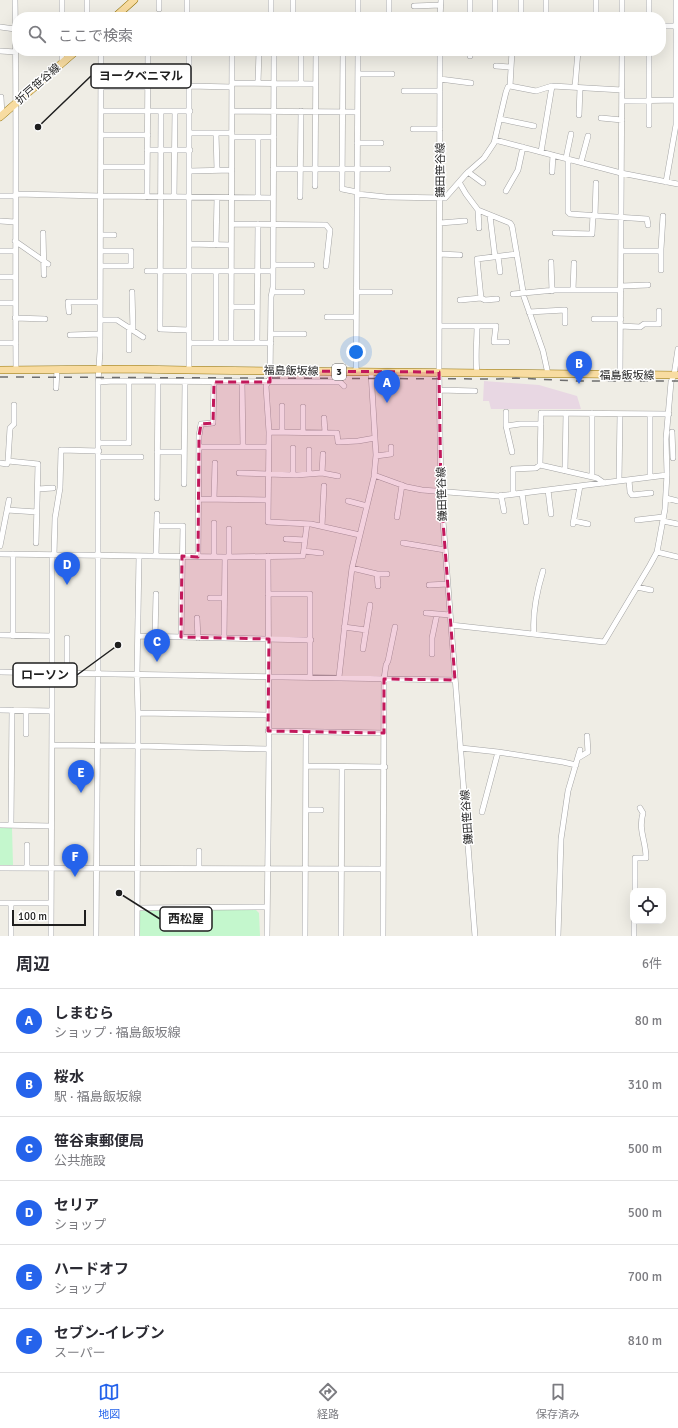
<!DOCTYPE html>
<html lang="ja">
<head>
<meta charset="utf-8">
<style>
  body { margin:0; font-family:Signika,"Noto Sans JP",sans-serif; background:#f2f2f3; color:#2b2b33 }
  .controls { position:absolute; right:12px; bottom:12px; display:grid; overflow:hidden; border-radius:8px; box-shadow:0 4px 16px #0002 }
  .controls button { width:36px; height:36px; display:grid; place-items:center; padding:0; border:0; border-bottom:1px solid #e1e1e2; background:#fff; color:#2b2b33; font:20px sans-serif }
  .scale { position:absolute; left:12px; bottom:10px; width:74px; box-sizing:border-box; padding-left:4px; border:2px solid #1f1f1f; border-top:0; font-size:11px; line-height:14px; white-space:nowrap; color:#1f1f1f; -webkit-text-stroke:3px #fff; paint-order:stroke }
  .you { position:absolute; left:356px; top:352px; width:14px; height:14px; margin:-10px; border:3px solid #fff; border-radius:50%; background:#1a73e8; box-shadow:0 0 0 6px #1a73e833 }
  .badge { display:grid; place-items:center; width:26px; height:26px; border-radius:50%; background:#2563eb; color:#fff; font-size:13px; font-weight:700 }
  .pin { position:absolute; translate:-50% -33px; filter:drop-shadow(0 1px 2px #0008) }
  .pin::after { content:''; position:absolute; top:21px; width:14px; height:12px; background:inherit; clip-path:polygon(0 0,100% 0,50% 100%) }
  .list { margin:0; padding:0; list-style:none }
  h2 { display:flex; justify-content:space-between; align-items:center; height:52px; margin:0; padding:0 16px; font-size:17px }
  h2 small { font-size:13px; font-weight:400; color:#7c7c81 }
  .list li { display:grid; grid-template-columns:26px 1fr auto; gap:12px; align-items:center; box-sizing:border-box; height:64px; padding:0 16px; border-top:1px solid #e1e1e2 }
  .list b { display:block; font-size:15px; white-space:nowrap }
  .list p { margin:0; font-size:13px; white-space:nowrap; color:#7c7c81 }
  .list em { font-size:13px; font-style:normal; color:#7c7c81 }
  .icon { flex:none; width:22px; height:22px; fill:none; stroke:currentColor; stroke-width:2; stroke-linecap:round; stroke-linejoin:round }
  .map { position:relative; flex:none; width:678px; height:936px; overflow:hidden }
  .search { position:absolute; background:#fff; box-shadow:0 4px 16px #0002; left:12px; right:12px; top:12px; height:44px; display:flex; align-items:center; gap:10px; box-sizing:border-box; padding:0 14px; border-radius:16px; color:#7c7c81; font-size:15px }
  .sheet { height:436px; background:#fff }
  nav { display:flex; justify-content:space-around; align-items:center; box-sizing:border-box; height:56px; border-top:1px solid #e1e1e2; background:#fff; font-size:11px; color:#7c7c81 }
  nav a { display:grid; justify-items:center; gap:2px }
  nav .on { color:#2563eb }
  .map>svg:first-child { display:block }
</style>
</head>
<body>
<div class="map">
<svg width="678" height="936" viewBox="0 0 678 936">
  <rect width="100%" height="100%" fill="#efede5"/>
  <path fill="#e8d7e3" d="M484 381 539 385 577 396 581 409H491L489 401H483Z"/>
  <path fill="#c4f7cd" d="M0 828H12L13 865H0Z
    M138 910H256L259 913 260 936H138Z"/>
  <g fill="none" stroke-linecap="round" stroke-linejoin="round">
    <defs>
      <path id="minor" d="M15 0C17 123 15 247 16 370
        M159 0V9
        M293 0V17
        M389 0V17
        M521 0V17
        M622 0V17
        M414 6 441 5
        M62 17V0
        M87 17V0
        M187 17V0
        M271 17V0
        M358 17V0
        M440 17 441 0
        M470 17V0
        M495 17V0
        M546 17V0
        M596 17V0
        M649 17V0
        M661 26H678
        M0 27 15 29
        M0 51 16 52
        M62 51V63
        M274 51 273 287 271 297 270 378 266 386 269 432 268 522 311 524 360 535
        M343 51 342 189 357 192
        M440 51 439 372 441 495 475 936
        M101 52H148
        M470 56V51
        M496 66 511 67
        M147 70 189 71
        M358 74H392
        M440 79 471 83
        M232 83 316 84
        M258 83 259 51
        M301 83V51
        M189 86 232 87
        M510 86 512 51
        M101 87H148
        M575 87 578 51
        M404 91H440
        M1 97 2 116
        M622 101 678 100
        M101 111H190
        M161 111 160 329 189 330
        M232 111 357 112
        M579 115 580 88
        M601 118 622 120
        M500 119 534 126
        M649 125V51
        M413 129H440
        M190 133H232
        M216 133 217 170
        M101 135H148
        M232 137H274
        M495 140 621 173
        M357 143H381
        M147 150H190
        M541 152 552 86
        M566 158 571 134
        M568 159V212L570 214 647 219 648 225
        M581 162 588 136
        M101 167H147
        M273 169H388
        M190 171 232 170
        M468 172 483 183
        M552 172 553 155
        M621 173 678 184
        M459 182 466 194 478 210 510 223 512 226 524 297 543 351 548 374
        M666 182 676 125V0
        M315 186 316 51
        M506 191 518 170 523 147
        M16 194 101 196
        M357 194 386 197 445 198 467 173 484 158 494 143 506 92 508 87 510 86 536 91 552 86 622 90
        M0 196H16
        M101 196 273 198
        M147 197 148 51
        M174 197 175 111
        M300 197 301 111
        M258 198V137
        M478 210 479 228
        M490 216 495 257
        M595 216 596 183
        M0 221 15 222
        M440 223 465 221
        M232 224 326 225 330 230 326 266
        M43 233 44 275
        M555 233 592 234 593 215
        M101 235H114
        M15 241 48 264
        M189 244 231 245
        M216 245 217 198
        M0 251H15
        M621 251H661
        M440 254 460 255
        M498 256 500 272
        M551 262 552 291
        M273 265H312
        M101 266H131V251H101
        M661 270V249L663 216
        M147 271H273
        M0 277H15
        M621 286 648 285
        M573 290 574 263
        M132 292 133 330
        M272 292H302
        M357 292H390
        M513 294 555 290H621
        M481 298 485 300 497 299
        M460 300 481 298 477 259 517 254
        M0 303H15
        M231 307H257
        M69 312 68 302H100
        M529 312 565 310V323
        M327 317H356
        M15 318 45 319
        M594 319H621
        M100 320H117L143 337
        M440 326H496L494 342H507
        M477 326C477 342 475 357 477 373
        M621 326 640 327 644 324H659V311
        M129 327V350
        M271 334H304
        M70 335 100 334
        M0 343H16
        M189 343H271
        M216 343V271
        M231 343 232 51
        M257 343 258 224
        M189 370V51
        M356 372 358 51
        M620 374 622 51
        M98 382 114 381 340 382 344 386
        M242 382 243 447
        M56 388 57 370
        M440 390 475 391
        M14 405V424L10 428 8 461 38 464 36 543
        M303 407V432
        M506 412V426L512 452
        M324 418 325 432
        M506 426 520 424H541
        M269 432 337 433 338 442 358 441 375 438
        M282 432V406
        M672 432 673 458
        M99 443H129V381
        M199 447H268
        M309 450V473
        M157 452H184
        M376 456 391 454V447
        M99 457H141
        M0 463 7 464 8 461
        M540 465 541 413 669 414
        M565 471 566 413
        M239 473 296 475 322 473 338 476
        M322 473 323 454
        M293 475V448
        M374 475 407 487 422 490 499 496 667 475
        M592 477V413
        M650 477V414
        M629 480 630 492 632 495 651 493
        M619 481 620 414
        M184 484 185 382
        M38 489 53 488
        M548 490 551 514
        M522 493 526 522
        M513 494V469L536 468 540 465 597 478 604 483
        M501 495 504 511
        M157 498 158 382
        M666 498 678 501
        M199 499 268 500
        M214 499 215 463
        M348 501 367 506
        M7 510 37 512
        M397 517 402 485
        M637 520 663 517
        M574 521 588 524
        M663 521 678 524
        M214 523V557
        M573 524 580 486
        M157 526H183L181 637
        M322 526 324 486
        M286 539 305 540
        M403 543 445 550
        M0 546 9 500
        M304 551 321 553
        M657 552 678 557
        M0 554 225 557 303 556 307 524
        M54 555 55 518 60 488 61 450 99 451
        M156 556 157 514
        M198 557 199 436 201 424 213 423 214 382
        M229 557V529
        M352 568 377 574H387
        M377 574 378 586
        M429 585 448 584
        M637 587 651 590
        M268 594H310V677
        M210 598H224
        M426 613 450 615
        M197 618 198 638
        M451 625 604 642 650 565 657 552 665 509 667 474 666 439 671 382 674 375 678 349
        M344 627 366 630
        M534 634C532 612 537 591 543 571
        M0 635 52 636V555
        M13 636V554
        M139 636 311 640
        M155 637 156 594
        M67 638V673
        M224 638 225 557
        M363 649 370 605
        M432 654V638L437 614
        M0 672 455 680
        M339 677 345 623 352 568 374 477 376 455 371 372
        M0 710 52 711 51 936
        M26 711V734
        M52 711V636
        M138 713 137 675 139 556
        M268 715 138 713V746L269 749
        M268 731 384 733
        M52 745 138 746 137 936
        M461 748 498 752 563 762 576 765
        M578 758 588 752 587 736
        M306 766 385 767
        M306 810H321
        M482 812 498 752
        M0 825 51 826
        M11 825 12 710
        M27 845V868
        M199 851V869
        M0 868 383 869
        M635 891V858H646C646 840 638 831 643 813L640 808
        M0 903H51
        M137 908 267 907
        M11 936V903
        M96 936 98 673V382L100 351 101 51
        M267 936 269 749 268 556
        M305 936 306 732
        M341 936 342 767
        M383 936 384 679 386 665 388 661 395 627
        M558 936 561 839 568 791 580 750
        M634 936V921"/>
      <path id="major" d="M115 17 134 0
        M0 117 76 51
        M0 370 129 369 187 370 678 375"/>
    </defs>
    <use href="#minor" stroke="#a3a3a3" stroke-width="6"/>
    <use href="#major" stroke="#947306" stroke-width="8"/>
    <use href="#minor" stroke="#fff" stroke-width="5"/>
    <use href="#major" stroke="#f8dca1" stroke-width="7"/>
    <path stroke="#6d6d6d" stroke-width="1.5" stroke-dasharray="8 8" stroke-linecap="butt" d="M0 377 498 379 516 378 576 381H678"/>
  </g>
  <path fill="#c2185b" fill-opacity="0.2" stroke="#c2185b" stroke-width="3" stroke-dasharray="8 5" stroke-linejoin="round" d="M270 371 439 372 441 495 455 680 384 679V733L268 731 269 639 181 637 182 556 198 557 199 436 201 424 213 423 214 382H270Z"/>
  <g text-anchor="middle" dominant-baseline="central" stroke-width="3" stroke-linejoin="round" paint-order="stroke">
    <rect fill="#fff" stroke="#626262" stroke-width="1" x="332" y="364" width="14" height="16" rx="3"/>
    <g font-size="10" font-weight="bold" fill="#1f1f1f">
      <text x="339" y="372">3</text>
    </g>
    <g font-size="11" fill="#1f1f1f" stroke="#fff">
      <text transform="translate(38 84) rotate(-41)">折戸笹谷線</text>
      <text transform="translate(440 170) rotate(-90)">鎌田笹谷線</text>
      <text transform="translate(291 371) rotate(1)">福島飯坂線</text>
      <text x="627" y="375">福島飯坂線</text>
      <text transform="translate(442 494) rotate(-92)">鎌田笹谷線</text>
      <text transform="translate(467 817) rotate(-94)">鎌田笹谷線</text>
    </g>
  </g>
  <path fill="none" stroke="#1f1f1f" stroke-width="1.5" d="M38 127L91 76M118 645L77 675M119 893L160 919"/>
  <g fill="#1f1f1f" stroke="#fff" stroke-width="1.5">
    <circle cx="38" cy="127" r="4"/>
    <circle cx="118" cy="645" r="4"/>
    <circle cx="119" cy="893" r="4"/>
  </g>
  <g fill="#fff" stroke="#1f1f1f" stroke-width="1.5">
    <rect x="91" y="64" width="100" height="24" rx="4"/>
    <rect x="13" y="663" width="64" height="24" rx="4"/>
    <rect x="160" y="907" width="52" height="24" rx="4"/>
  </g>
  <g font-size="12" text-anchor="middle" font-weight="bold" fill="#1f1f1f">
    <text x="141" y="80">ヨークベニマル</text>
    <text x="45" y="679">ローソン</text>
    <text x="186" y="923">西松屋</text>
  </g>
</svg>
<div class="controls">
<button><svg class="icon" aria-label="locate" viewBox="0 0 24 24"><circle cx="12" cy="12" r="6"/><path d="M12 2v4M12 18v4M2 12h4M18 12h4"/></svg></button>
</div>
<div class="scale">100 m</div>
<div class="you"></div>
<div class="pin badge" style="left:387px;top:403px">A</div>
<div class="pin badge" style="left:579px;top:384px">B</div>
<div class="pin badge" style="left:157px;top:662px">C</div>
<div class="pin badge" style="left:67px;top:585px">D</div>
<div class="pin badge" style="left:81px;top:793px">E</div>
<div class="pin badge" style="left:75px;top:877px">F</div>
<div class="search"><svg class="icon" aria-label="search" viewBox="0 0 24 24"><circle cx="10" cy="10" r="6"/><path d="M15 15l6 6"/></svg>ここで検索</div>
</div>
<section class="sheet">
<h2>周辺<small>6件</small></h2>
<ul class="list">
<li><span class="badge">A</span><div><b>しまむら</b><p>ショップ · 福島飯坂線</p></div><em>80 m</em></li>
<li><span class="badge">B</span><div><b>桜水</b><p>駅 · 福島飯坂線</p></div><em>310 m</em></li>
<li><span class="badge">C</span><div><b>笹谷東郵便局</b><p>公共施設</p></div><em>500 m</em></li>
<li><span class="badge">D</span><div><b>セリア</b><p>ショップ</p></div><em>500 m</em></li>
<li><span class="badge">E</span><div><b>ハードオフ</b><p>ショップ</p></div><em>700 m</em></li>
<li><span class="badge">F</span><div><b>セブン-イレブン</b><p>スーパー</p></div><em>810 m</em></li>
</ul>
</section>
<nav>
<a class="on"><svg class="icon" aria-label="map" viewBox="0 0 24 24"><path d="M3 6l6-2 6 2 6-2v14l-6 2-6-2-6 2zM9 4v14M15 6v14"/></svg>地図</a>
<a><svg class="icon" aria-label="directions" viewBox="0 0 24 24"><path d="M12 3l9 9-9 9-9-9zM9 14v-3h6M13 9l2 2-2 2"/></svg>経路</a>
<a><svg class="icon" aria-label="saved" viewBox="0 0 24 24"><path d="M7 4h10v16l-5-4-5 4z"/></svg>保存済み</a>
</nav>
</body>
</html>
